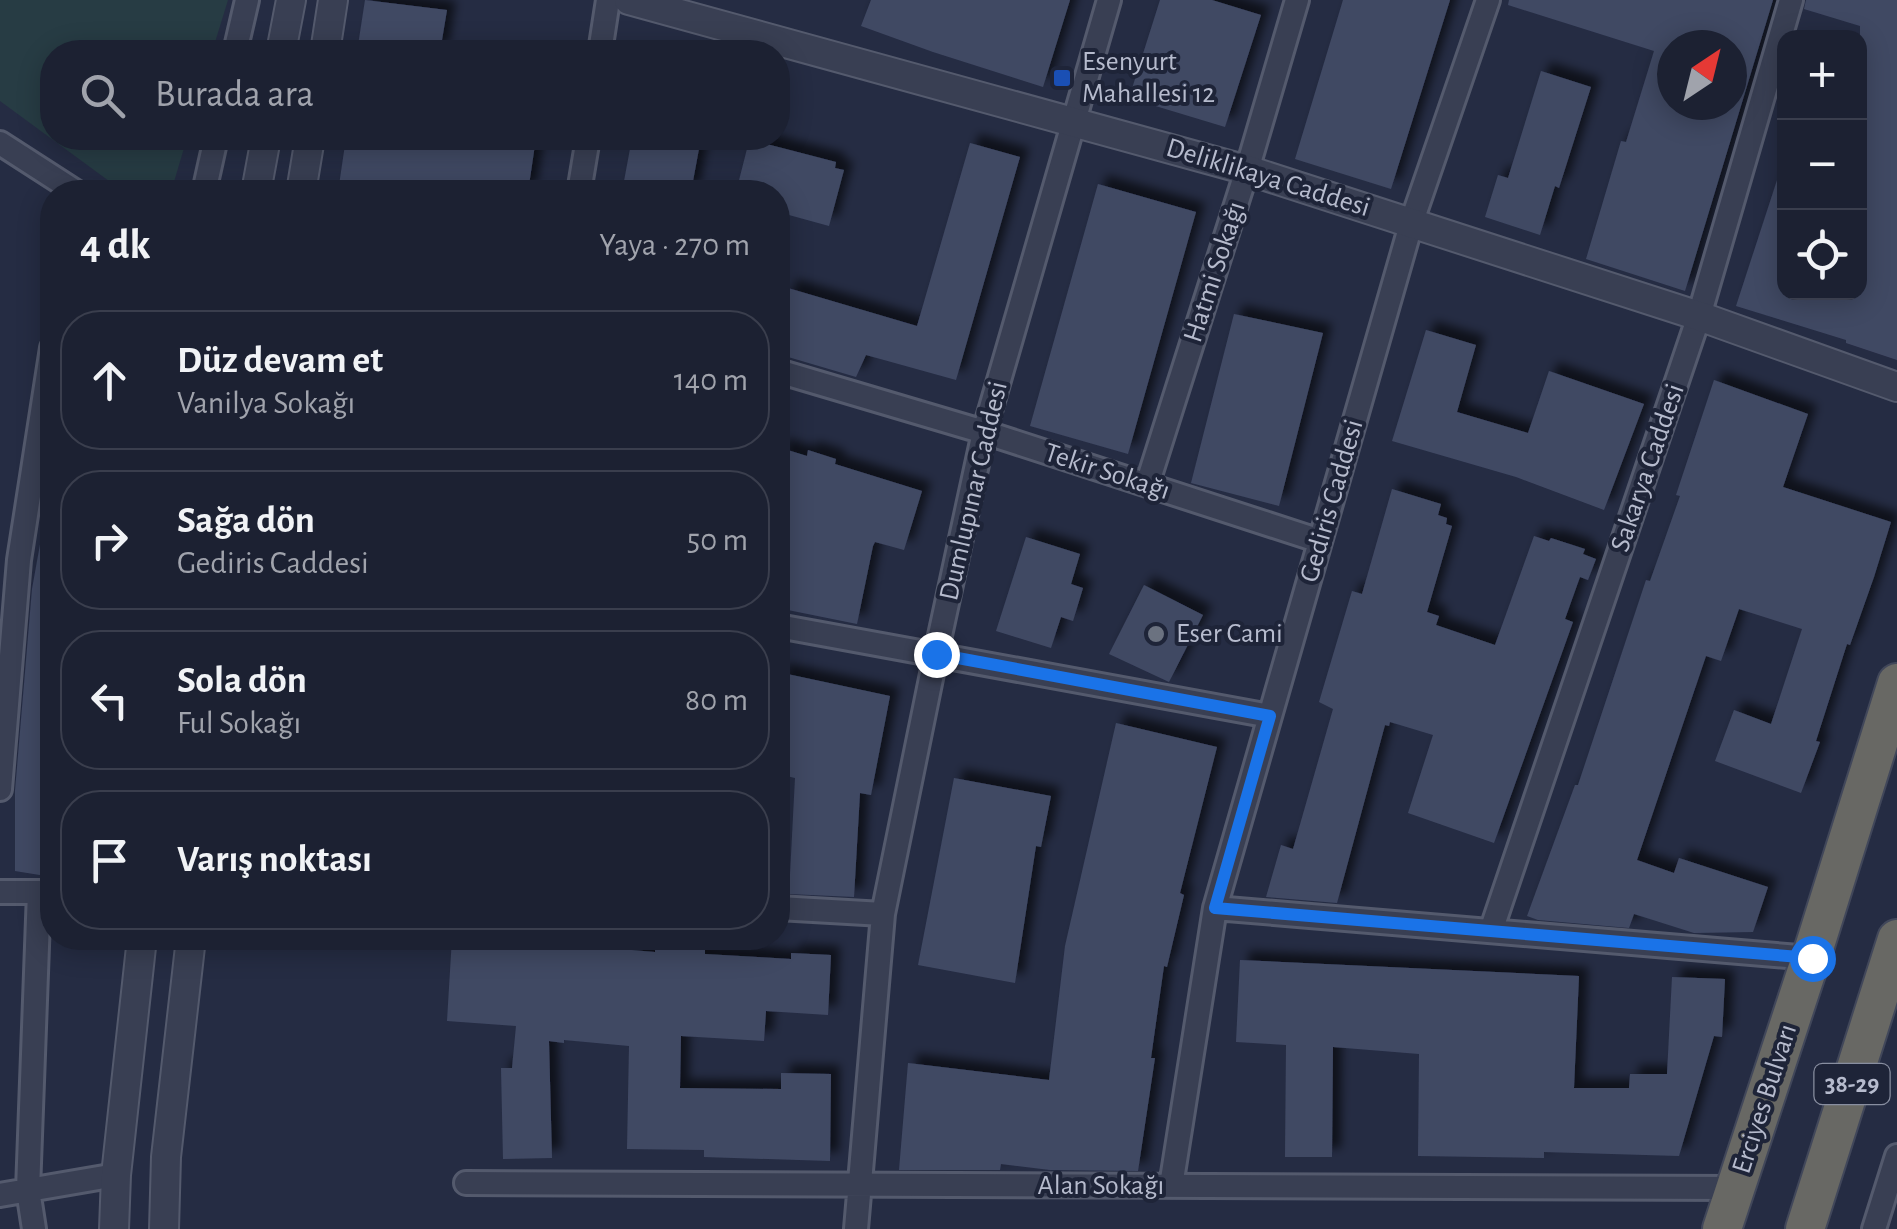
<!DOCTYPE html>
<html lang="tr">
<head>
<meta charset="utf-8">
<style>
  body { margin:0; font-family:"Alegreya Sans",sans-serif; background:#25293a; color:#f1f3f6 }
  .controls { position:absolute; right:30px; top:30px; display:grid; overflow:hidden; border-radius:20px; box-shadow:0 5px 25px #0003 }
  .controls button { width:90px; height:90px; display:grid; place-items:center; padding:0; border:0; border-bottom:2px solid #3a3e4d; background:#1c2132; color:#f1f3f6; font:50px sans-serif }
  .compass { position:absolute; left:1657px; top:30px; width:90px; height:90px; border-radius:50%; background:#1c2132; box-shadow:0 5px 25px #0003; rotate:35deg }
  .stop { position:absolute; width:30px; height:30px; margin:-22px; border:8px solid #1a73e8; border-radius:50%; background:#fff }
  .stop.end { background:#1a73e8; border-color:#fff; box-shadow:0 2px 10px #0008 }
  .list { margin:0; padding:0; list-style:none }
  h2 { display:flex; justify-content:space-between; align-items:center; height:130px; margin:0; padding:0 40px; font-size:42px }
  h2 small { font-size:32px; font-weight:400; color:#a0a3ac }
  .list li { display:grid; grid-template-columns:65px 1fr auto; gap:30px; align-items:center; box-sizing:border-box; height:140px; margin:0 20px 20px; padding:0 20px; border:2px solid #3a3e4d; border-radius:40px }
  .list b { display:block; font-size:38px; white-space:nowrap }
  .list p { margin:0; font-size:32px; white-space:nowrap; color:#a0a3ac }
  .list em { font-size:32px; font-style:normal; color:#a0a3ac }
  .icon { flex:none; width:55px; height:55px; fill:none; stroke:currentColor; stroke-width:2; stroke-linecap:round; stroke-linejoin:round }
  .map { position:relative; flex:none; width:1897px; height:1229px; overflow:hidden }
  .search { position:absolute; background:#1c2132; box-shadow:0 5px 25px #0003; left:40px; top:40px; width:750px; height:110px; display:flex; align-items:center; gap:25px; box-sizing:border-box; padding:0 35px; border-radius:40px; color:#a0a3ac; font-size:38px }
  .panel { position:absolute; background:#1c2132; box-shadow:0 5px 25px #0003; left:40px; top:180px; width:750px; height:770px; border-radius:40px }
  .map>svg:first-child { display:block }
</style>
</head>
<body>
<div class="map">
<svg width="1897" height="1229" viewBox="0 0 1897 1229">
  <defs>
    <filter id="shadow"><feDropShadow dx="9" dy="-9" stdDeviation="5" flood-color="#0009"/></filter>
  </defs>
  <rect width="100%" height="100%" fill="#252c43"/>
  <path fill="#273c44" d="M0 0H228L212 52H52V138H187L171 192H124L0 101Z"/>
  <path fill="#404964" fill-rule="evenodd" filter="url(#shadow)" d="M365 0 447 10 440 52H357Z
    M871 0H1070L1043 87 933 52 861 26Z
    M1160 0H1212L1261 15 1225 127 1129 98Z
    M1343 0H1450L1391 189 1295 159Z
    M1509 0H1773L1685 291 1586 259 1621 141 1626 142 1654 51 1508 5ZM1672 45H1732V105H1672Z
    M1806 0H1897V360L1846 343V340L1736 306 1779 174H1784V292H1860V26L1804 9Z
    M1541 71 1591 87 1559 188 1555 186 1540 235 1485 217 1498 175 1508 178Z
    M346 138H536L528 192H338Z
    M632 138H701L691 192H622Z
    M759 142 836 162 835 168 844 170 829 226 778 212V192H736L748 145 757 147Z
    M970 143 1020 157 956 380 866 355 856 377 778 354V301L783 304 788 288 917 326Z
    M1098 184 1196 212 1128 454 1030 426Z
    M1234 314 1323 333 1279 506 1191 483Z
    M1426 330 1476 345 1457 412 1528 433 1549 371 1644 404 1604 510 1516 477 1392 441Z
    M1714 380 1808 414 1783 487 1891 522 1874 577 1850 645 1847 644 1816 741 1820 742 1801 793 1715 761 1734 710 1771 724 1802 629 1739 609 1721 661 1706 656 1637 860 1674 873 1679 858 1768 887 1753 932 1694 933 1634 914 1629 928 1538 920 1527 916 1575 785H1578L1646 580 1650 581 1680 496 1676 495Z
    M778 447 807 456 808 450 836 459 835 464 922 491 904 550 875 542 873 546 857 624 778 608Z
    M1392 489 1441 504 1438 515 1447 518 1446 524 1452 526 1427 612 1439 616 1436 625 1495 645 1534 536 1549 541 1551 538 1585 549 1583 554 1596 559 1588 580 1580 577 1565 619 1573 622 1494 843 1408 813 1433 735 1390 722 1389 726 1385 725 1337 903 1266 897 1281 845 1293 849 1333 709 1319 702 1352 591 1362 594Z
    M1026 537 1080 554 1071 584 1083 588 1073 621 1061 617 1051 648 996 631Z
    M41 539 52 540V877L15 871V791L32 589Z
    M1144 585 1203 615 1169 682 1109 654Z
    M778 672 890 696 871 795 860 793 854 897 789 894 795 778 778 774Z
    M1116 723 1217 747 1180 893 1184 895 1167 967 1164 966 1151 1058H1155L1138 1171 1050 1170 1001 1164 1000 1170H899L908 1063 1049 1080 1065 946Z
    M954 778 1051 796 1041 847 1036 846 1015 983 918 965Z
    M452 938H535L572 941V945L655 952V948L705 950V954L791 959V953L831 955 828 1015 766 1011 764 1041 681 1036 680 1088 781 1089V1073L831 1074 830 1161 704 1157V1150L627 1149 629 1046 564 1040V1043L549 1041 552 1158 503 1159 501 1068H512L516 1026 447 1021Z
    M1240 960 1579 976 1574 1088H1629L1630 1074H1667L1672 977 1725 979 1722 1037 1714 1036 1679 1156 1544 1152V1158L1418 1156 1419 1054 1333 1047 1332 1157H1285L1286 1045 1236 1042Z"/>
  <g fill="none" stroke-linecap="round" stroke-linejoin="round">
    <defs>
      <path id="minor" d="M235 52 247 0
        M600 52 608 0
        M0 143 76 192
        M204 192 216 138
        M579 192 588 138
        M778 371 984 432 1320 541
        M1147 485 1247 170 1297 0
        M778 626 1270 716
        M0 789 19 560 52 348
        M0 892H52
        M778 908 883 914
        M1215 908 1811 958
        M1491 931 1699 316 1791 0
        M466 1183 1735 1188
        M1171 1186 1215 908 1412 221 1488 0
        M0 1195 116 1175
        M34 1229 28 1190 39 892
        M856 1229 883 914 936 654 984 432 1109 0
        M1874 1229 1897 1156"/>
      <path id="tertiary" d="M629 0 1247 170 1699 316 1897 387
        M281 52 291 0
        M325 52 333 0
        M256 192 266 138
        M301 192 310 138
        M114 1229 116 1175 142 938
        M164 1229 166 1157 191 938"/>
      <path id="trunk" d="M1722 1229 1811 958 1897 683
        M1805 1229 1897 939"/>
    </defs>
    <use href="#minor" stroke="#545a6d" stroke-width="28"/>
    <use href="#tertiary" stroke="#545a6d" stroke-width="32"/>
    <use href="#trunk" stroke="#41475a" stroke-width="42"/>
    <use href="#minor" stroke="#393f53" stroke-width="22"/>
    <use href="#tertiary" stroke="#393f53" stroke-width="28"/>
    <use href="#trunk" stroke="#686864" stroke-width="38"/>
  </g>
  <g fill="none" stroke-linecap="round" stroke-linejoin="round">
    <path stroke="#1a73e8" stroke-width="12" d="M936 654 1270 716 1215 908 1812 958"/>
  </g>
  <rect fill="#1a4fb4" stroke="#1e2438" stroke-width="4" x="1052" y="68" width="20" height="20" rx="5"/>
  <circle fill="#6b7280" stroke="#1e2438" stroke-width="4" cx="1156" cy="634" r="10"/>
  <g text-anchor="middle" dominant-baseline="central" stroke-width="8" stroke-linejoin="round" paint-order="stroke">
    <rect fill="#1e2438" stroke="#888ea0" stroke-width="2.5" x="1814.5" y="1064" width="75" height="40" rx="8"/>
    <g font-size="25" font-weight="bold" fill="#b6bbcd">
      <text x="1852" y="1084">38-29</text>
    </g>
    <g font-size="28" fill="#b6bbcd" stroke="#1e2438" text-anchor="start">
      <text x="1082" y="62">Esenyurt<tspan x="1082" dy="32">Mahallesi 12</tspan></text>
      <text x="1176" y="634">Eser Cami</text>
    </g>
    <g font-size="28" fill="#b6bbcd" stroke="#1e2438">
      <text transform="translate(1268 178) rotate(17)">Deliklikaya Caddesi</text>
      <text transform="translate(1215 272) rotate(-72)">Hatmi Sokağı</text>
      <text transform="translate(1648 468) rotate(-71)">Sakarya Caddesi</text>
      <text transform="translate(1107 472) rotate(18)">Tekir Sokağı</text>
      <text transform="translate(974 491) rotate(-77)">Dumlupınar Caddesi</text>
      <text transform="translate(1332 501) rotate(-74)">Gediris Caddesi</text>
      <text transform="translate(1765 1099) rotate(-72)">Erciyes Bulvarı</text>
      <text x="1101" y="1186">Alan Sokağı</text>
    </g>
  </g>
</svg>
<div class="controls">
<button>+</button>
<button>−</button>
<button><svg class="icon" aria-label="locate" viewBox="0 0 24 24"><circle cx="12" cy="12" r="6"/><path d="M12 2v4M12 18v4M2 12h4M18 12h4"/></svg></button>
</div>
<svg class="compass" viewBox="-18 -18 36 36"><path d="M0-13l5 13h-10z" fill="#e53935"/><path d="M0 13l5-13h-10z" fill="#a0a3ac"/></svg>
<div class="stop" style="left:1812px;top:958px"></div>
<div class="stop end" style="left:936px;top:654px"></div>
<div class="search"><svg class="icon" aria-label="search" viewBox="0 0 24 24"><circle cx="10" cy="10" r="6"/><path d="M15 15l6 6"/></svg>Burada ara</div>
<section class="panel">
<h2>4 dk<small>Yaya · 270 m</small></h2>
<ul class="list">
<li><svg class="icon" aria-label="ahead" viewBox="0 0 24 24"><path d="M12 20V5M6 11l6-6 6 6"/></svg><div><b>Düz devam et</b><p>Vanilya Sokağı</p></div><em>140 m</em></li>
<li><svg class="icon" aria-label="right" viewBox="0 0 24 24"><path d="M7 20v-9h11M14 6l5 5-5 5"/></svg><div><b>Sağa dön</b><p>Gediris Caddesi</p></div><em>50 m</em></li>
<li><svg class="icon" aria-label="left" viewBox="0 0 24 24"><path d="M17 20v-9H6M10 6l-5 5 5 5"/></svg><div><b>Sola dön</b><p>Ful Sokağı</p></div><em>80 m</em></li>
<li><svg class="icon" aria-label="arrive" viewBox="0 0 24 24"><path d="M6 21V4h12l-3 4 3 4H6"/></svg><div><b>Varış noktası</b></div></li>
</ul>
</section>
</div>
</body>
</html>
